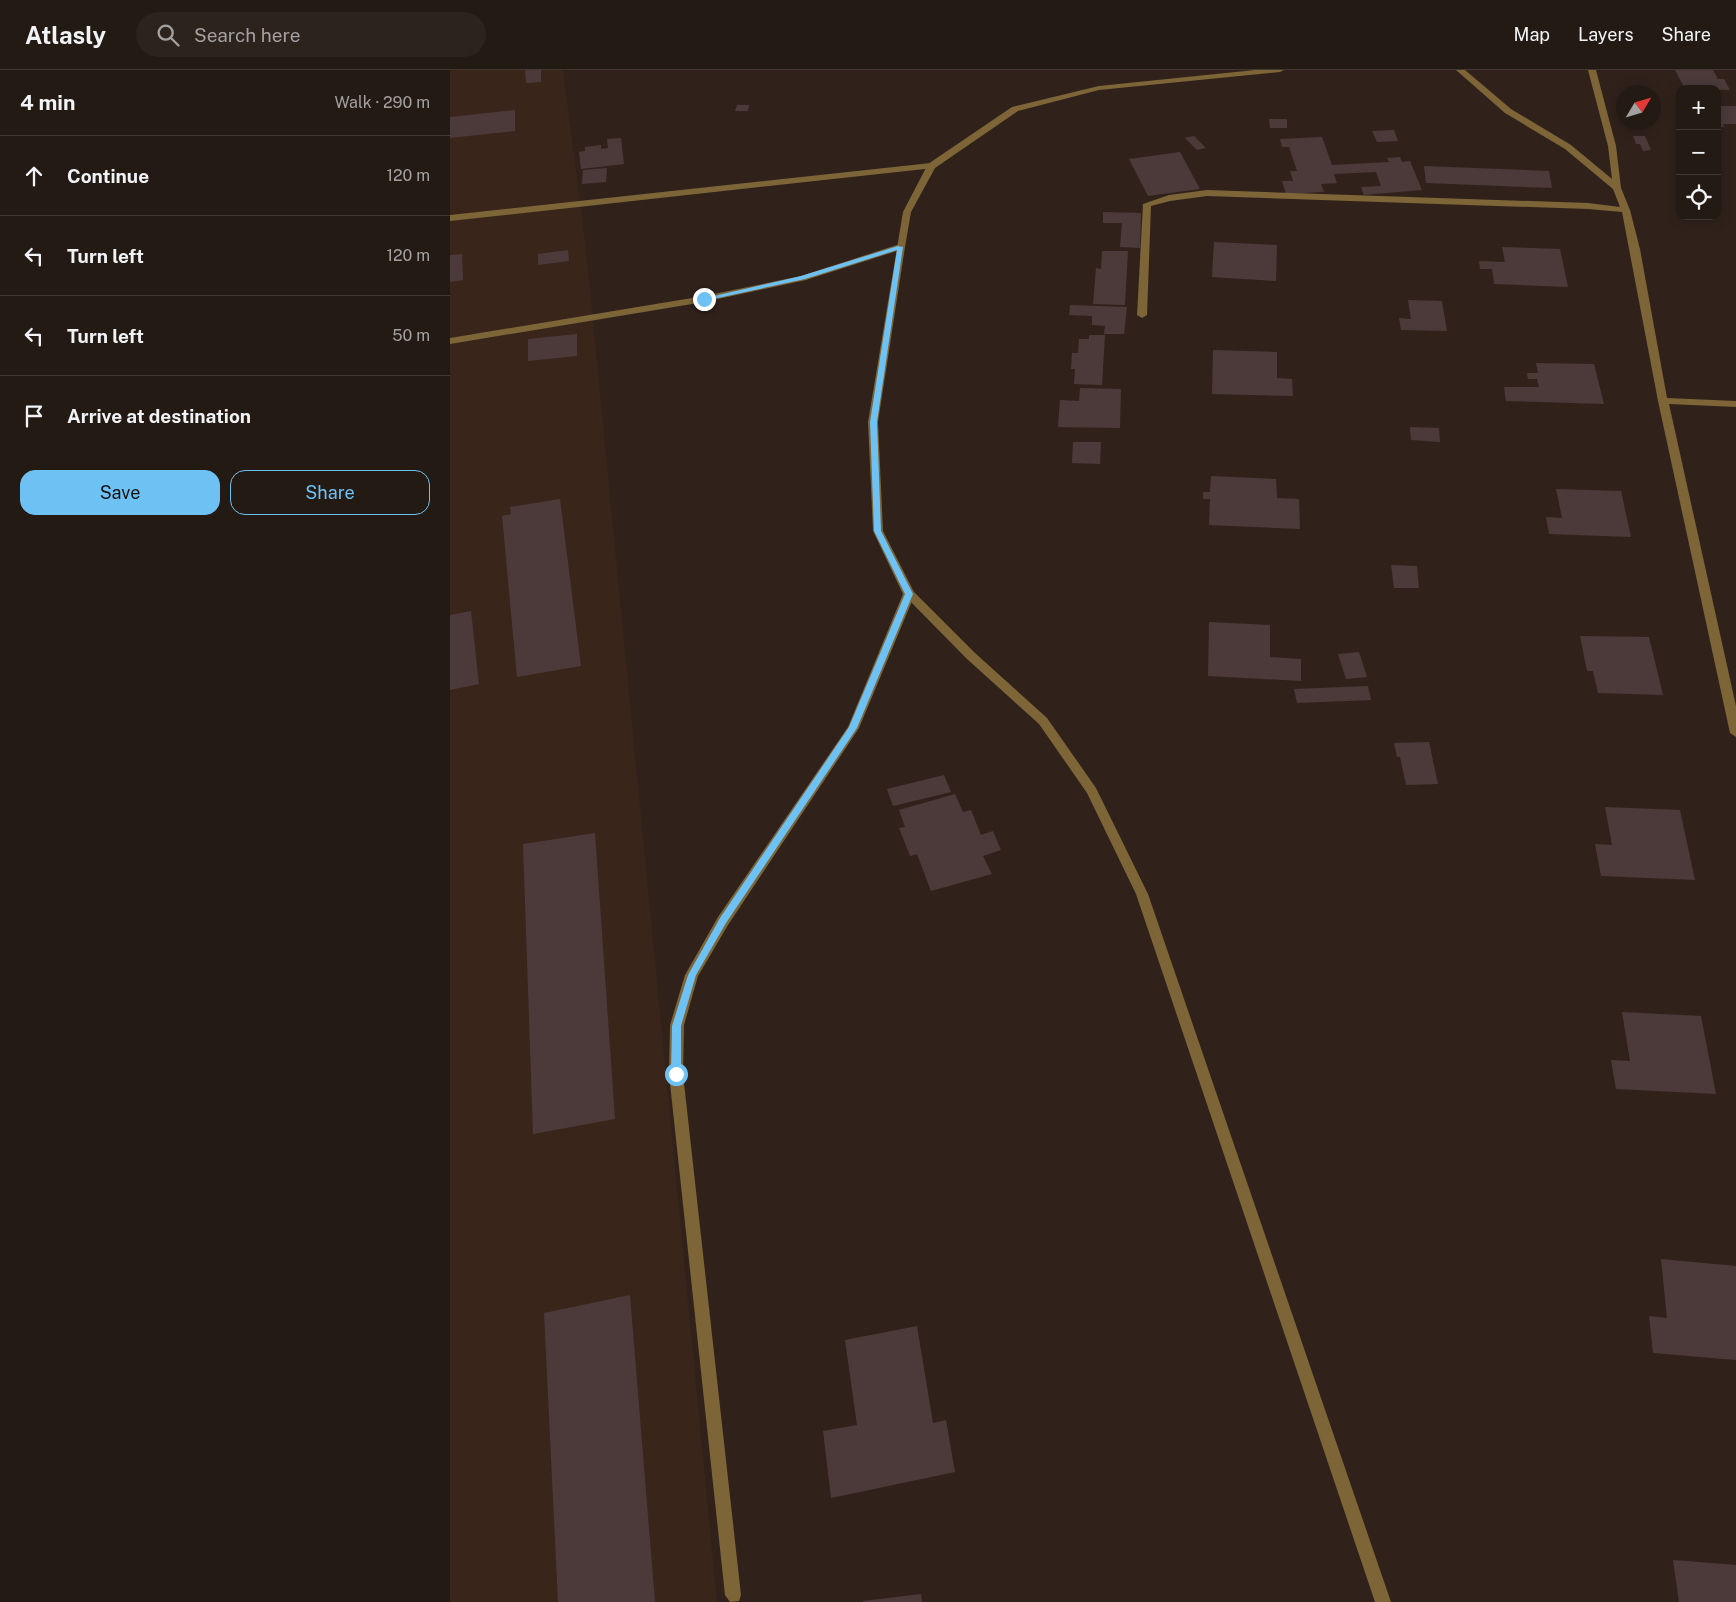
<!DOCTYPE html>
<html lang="en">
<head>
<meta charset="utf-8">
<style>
  body { margin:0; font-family:"Public Sans",sans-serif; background:#2c231d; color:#f1f3f6 }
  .controls { position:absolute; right:15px; top:15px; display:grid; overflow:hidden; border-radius:10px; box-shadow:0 2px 12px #0003 }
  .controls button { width:45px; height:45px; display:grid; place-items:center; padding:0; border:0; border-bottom:1px solid #413834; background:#241a14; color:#f1f3f6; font:25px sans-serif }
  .compass { position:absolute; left:1166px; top:15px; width:45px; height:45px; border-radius:50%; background:#241a14; box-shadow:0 2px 12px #0003; rotate:52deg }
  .stop { position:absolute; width:15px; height:15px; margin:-11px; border:4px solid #6dc2f3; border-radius:50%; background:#fff }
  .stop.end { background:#6dc2f3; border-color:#fff; box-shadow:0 1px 5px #0008 }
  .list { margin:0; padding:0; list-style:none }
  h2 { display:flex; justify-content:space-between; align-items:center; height:65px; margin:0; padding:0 20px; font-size:21px }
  h2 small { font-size:16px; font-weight:400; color:#a3a1a0 }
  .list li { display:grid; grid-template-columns:32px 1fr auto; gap:15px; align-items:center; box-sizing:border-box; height:80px; padding:0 20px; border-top:1px solid #413834 }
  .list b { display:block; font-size:19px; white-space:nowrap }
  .list em { font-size:16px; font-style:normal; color:#a3a1a0 }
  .actions { display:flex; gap:10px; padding:15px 20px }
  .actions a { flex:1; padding:11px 0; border:1px solid #6dc2f3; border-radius:15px; text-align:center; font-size:18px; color:#6dc2f3 }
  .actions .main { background:#6dc2f3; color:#111 }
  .icon { flex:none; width:28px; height:28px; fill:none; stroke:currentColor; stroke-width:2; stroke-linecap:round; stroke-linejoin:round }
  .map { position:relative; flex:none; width:1286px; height:1532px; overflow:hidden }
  header { display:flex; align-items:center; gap:30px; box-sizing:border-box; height:70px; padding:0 25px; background:#241a14; border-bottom:1px solid #413834 }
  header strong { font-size:24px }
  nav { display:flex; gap:28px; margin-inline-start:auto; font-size:18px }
  .search { width:350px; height:45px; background:#2c231d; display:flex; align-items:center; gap:12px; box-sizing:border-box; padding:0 18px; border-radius:28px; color:#a3a1a0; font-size:19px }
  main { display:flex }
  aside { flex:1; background:#241a14 }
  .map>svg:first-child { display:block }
</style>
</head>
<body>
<header>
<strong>Atlasly</strong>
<div class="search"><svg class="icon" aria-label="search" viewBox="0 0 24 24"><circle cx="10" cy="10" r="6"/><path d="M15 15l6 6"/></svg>Search here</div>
<nav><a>Map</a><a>Layers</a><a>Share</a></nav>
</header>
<main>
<aside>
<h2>4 min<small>Walk · 290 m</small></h2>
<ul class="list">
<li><svg class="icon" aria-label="ahead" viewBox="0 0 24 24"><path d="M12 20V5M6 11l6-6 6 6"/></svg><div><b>Continue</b></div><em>120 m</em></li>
<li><svg class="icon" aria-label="left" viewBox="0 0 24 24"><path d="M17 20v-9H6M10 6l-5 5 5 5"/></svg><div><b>Turn left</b></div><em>120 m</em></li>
<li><svg class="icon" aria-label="left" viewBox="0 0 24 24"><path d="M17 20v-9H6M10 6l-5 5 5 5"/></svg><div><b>Turn left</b></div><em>50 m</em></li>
<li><svg class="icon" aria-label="arrive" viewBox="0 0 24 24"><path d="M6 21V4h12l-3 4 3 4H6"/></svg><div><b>Arrive at destination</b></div></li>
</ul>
<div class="actions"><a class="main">Save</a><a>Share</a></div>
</aside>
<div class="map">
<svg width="1286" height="1532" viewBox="0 0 1286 1532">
  <rect width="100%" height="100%" fill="#30221b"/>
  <path fill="#3a251b" d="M0 0H113L136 180 267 1532H0Z"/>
  <path fill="#4c3a3b" d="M75 0H91V12L76 13Z
    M1225 0H1263L1268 9H1274L1280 20 1235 19Z
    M287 35H299L298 41H285Z
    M1267 36H1286V54H1273L1274 57H1267Z
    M65 40V61L0 68V47Z
    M819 49H837V58H820Z
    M944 60 948 71 927 72 922 61Z
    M744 66 756 78 747 80 735 68Z
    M1183 66H1195L1201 80 1193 81 1190 74H1186Z
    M872 67 882 95 939 92 937 88 950 87 952 92 960 91 972 120 914 125 911 117 931 116 926 102 884 104 887 113 871 114 874 122 836 124 832 111H843L840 101H847L839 77H832L830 69Z
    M171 68 174 94 131 99 129 82 135 81V77L151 75V79L158 78 157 69Z
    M730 82 750 119 698 126 679 89Z
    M974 96 1099 101 1102 118 976 113Z
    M157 98 156 112 132 114 133 100Z
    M653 142 691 143 690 178 670 177 672 153H653Z
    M764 172 827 175 826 211 762 207Z
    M1052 177 1110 179 1118 217 1044 214 1042 199H1030L1029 191 1055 192Z
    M118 180 119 191 88 195V184Z
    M652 181H678L675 235 643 234 646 198 651 199Z
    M12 184 13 210 0 212V185Z
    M958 230 992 231 997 261 951 260 949 248 961 249Z
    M620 235 677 237 674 264H654L655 256 642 255V246L619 245Z
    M127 264V286L78 291V269Z
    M639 265H655L652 315 624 314 625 299H621L622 283H628L629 269H639Z
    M763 280 827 282V308L842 309 843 326 762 324Z
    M1086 293 1144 294 1154 334 1056 331 1054 317H1089L1087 309H1078L1077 303H1088Z
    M630 318 671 319 670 358 608 357 610 330 629 331Z
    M960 357 989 358 990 372 961 370Z
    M623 372H651L650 394 622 393Z
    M761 406 826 409 827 428 849 429 850 459 759 455 760 429H753V422H760Z
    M1106 419 1171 421 1181 467 1099 464 1096 447 1112 448Z
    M110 429 131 596 67 607 52 446 61 444 60 437Z
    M941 495 967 496 969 518H944Z
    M21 541 29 614 0 620V545Z
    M759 552 820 555V587L851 589V611L758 606Z
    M1130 566 1199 567 1213 625 1148 623 1143 601H1137Z
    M909 582 917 607 896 609 888 584Z
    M918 616 921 630 847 633 844 619Z
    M979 672 988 714 956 715 950 687H947L944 673Z
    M494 705 501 722 443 736 437 719Z
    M505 724 513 742 521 740 531 765 543 761 551 780 533 786 542 804 481 821 467 784 460 786 449 758 455 757 449 740Z
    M1155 737 1230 740 1245 810 1151 806 1145 774 1162 775Z
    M145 763 165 1049 83 1064 73 774Z
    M1172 942 1251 946 1266 1024 1166 1019 1161 990 1180 991Z
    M1211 1189 1286 1196V1290L1203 1283 1199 1246 1217 1248Z
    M180 1225 205 1532H108L94 1243Z
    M467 1256 483 1353 496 1350 505 1402 381 1428 373 1361 407 1355 395 1270Z
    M1223 1490 1286 1495V1532H1229Z
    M471 1524 472 1532H413V1531Z"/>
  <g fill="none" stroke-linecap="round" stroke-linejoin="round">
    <path fill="#7d6538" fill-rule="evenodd" d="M481 93 484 94V98L0 151V145Z
      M450 174 455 177 453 179 356 210 254 232 0 274V268L254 226 351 206Z"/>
    <path fill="#7d6538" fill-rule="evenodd" d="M1006 0H1015L1061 39 1121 75 1162 109 1158 76 1138 0H1146L1166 76 1171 118 1180 140 1190 179 1217 328 1286 331V337L1219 334 1286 636V667L1280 663 1208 331 1172 142 1138 139 757 126 720 131 701 136 697 245 692 248 687 245 693 134 719 125 757 120 1138 133 1170 137 1163 119 1115 79 1055 43Z
      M459 520 465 524 409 658 278 855 248 906 234 955 233 1004 291 1525 289 1531 280 1532 275 1525 219 1004 220 955 235 905 268 847 398 657 453 524Z"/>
    <path fill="#7d6538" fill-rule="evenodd" d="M805 0H834L830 2 649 20 568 41 485 98 461 142 455 177 428 352 433 461 464 522 525 583 597 648 646 718 698 824 941 1532H925L686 824 637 723 589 654 517 589 453 524 423 461 418 352 453 142 478 94 562 37 649 16Z"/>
  </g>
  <path fill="#6dc2f3" d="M448 176 453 177 427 352 431 461 463 524 407 658 276 853 246 905 231 956V1004L226 1008 221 1004 222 956 238 905 270 848 399 657 455 524 424 461 420 352 447 180 355 209 254 231 251 229 351 206Z"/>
</svg>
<div class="controls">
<button>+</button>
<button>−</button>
<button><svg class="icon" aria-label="locate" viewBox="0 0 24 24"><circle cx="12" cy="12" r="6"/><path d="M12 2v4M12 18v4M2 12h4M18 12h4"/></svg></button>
</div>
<svg class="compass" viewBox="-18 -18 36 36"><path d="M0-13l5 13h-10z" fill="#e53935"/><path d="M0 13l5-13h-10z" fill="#a3a1a0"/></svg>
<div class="stop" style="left:226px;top:1004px"></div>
<div class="stop end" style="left:254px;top:229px"></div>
</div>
</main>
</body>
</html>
